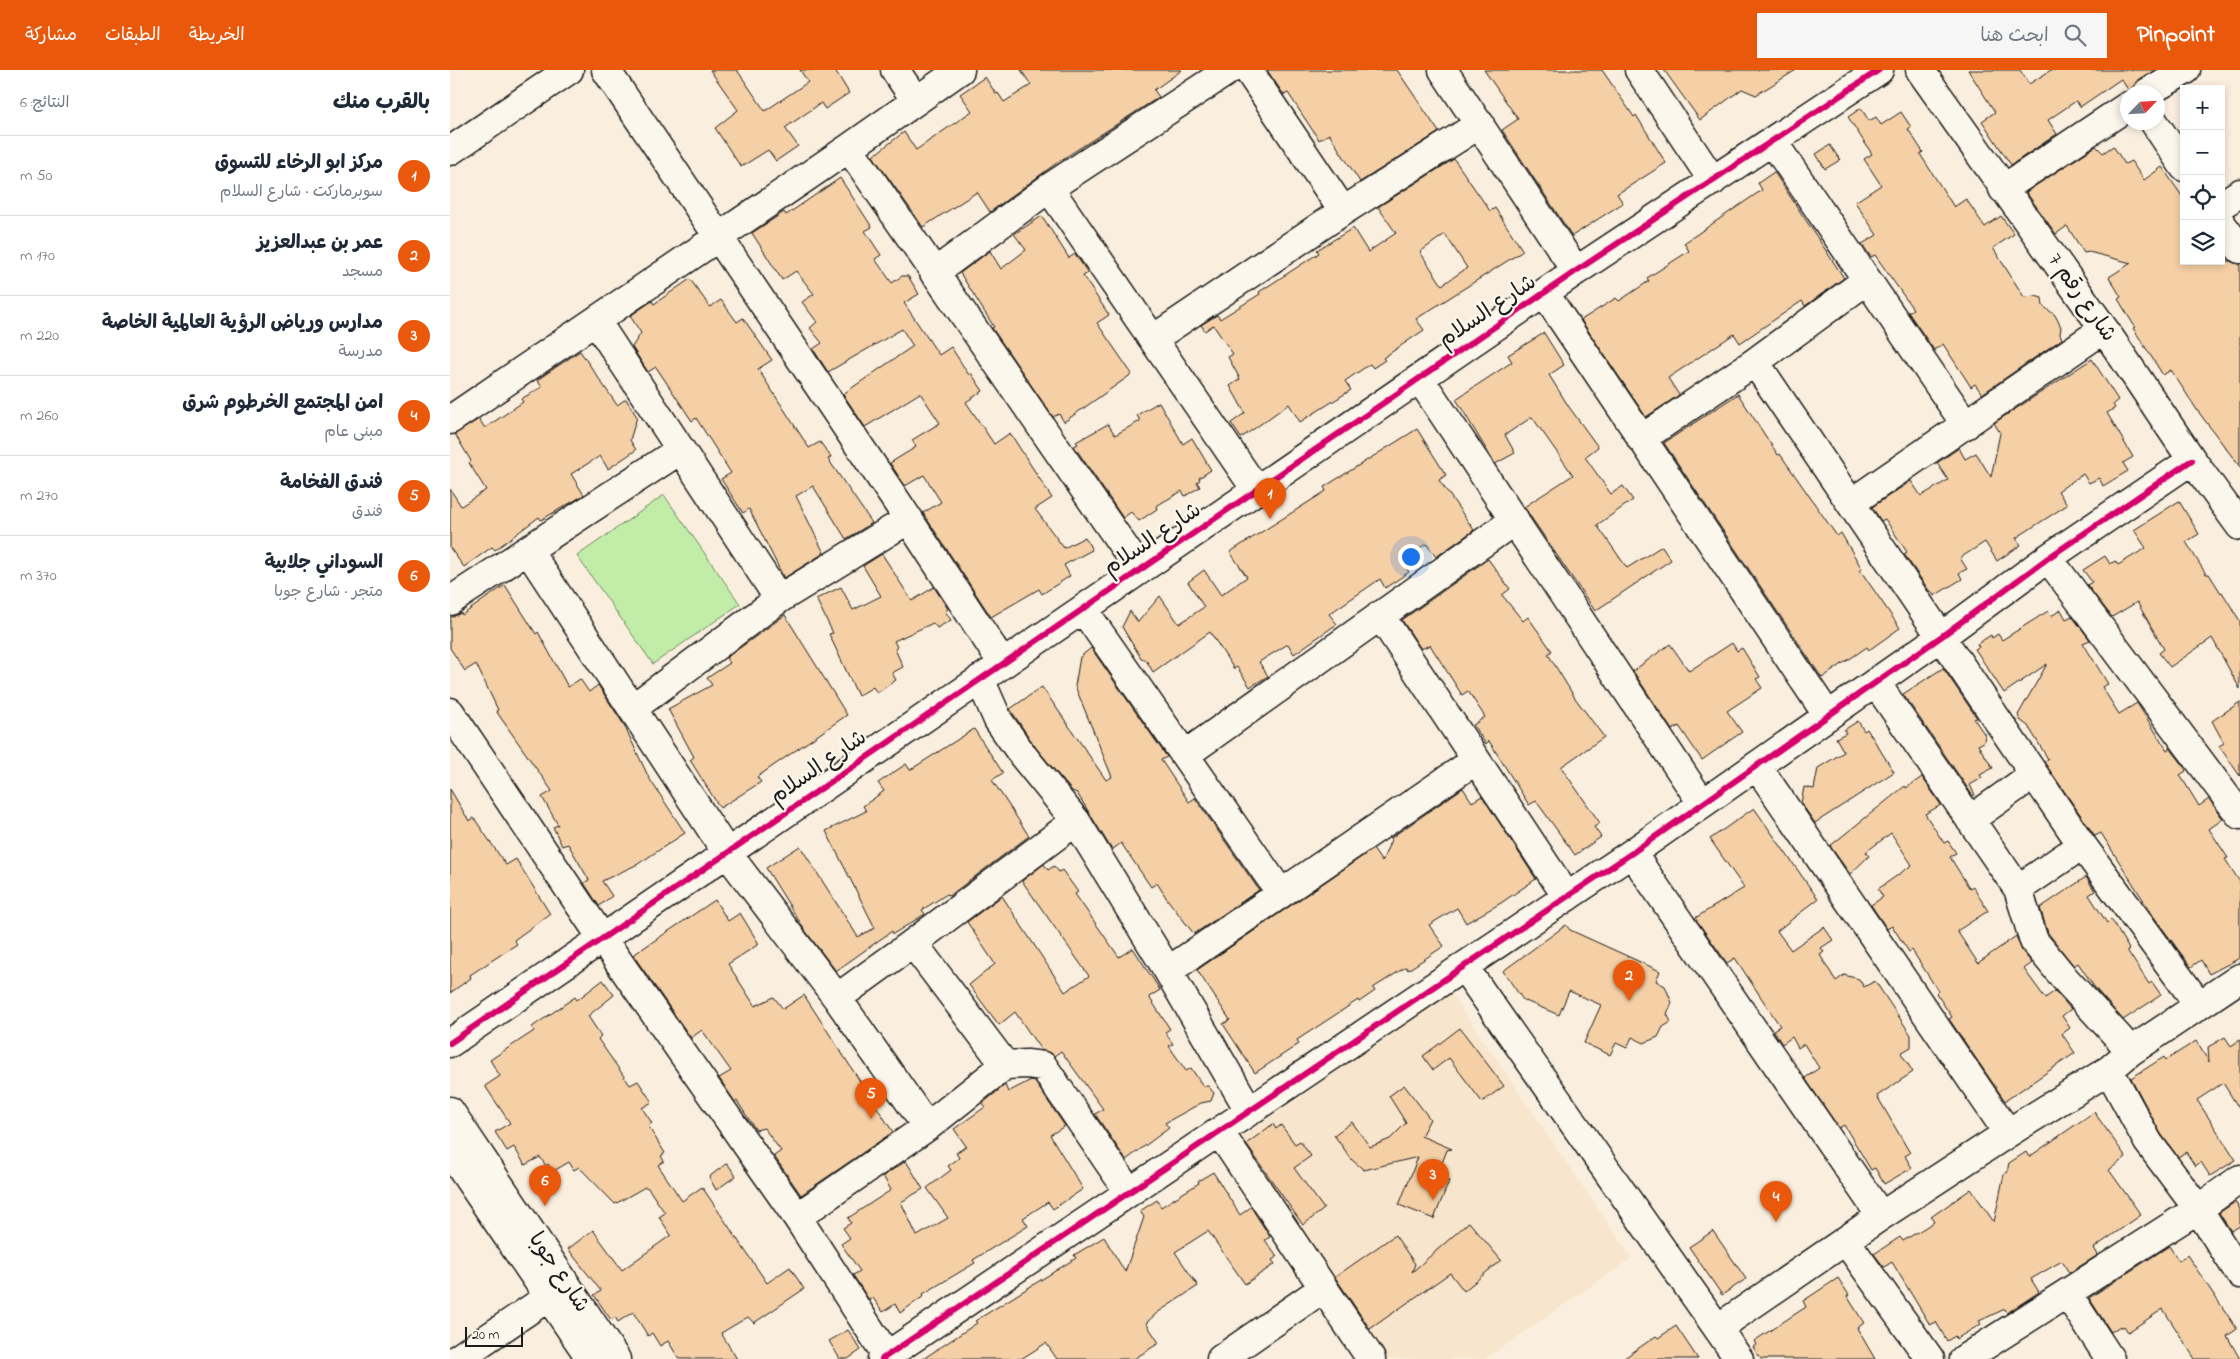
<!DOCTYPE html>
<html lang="ar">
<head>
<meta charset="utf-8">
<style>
  body { margin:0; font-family:"Indie Flower","Playpen Sans Arabic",sans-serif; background:#f6f6f7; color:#1f2937; direction:rtl }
  .controls { position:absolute; right:15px; top:15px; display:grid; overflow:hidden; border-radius:0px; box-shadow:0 2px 8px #0003 }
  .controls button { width:45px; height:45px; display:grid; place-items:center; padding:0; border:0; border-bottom:1px solid #e0e1e3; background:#fff; color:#1f2937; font:25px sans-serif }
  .compass { position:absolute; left:1670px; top:15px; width:45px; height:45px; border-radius:50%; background:#fff; box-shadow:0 2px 8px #0003; rotate:65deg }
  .scale { position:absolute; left:15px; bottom:12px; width:58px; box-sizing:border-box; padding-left:5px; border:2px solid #1c1c1c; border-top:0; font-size:14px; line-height:18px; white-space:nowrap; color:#1c1c1c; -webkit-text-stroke:4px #fbf7ec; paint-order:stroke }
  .you { position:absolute; left:960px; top:486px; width:18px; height:18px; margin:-12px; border:4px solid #fff; border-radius:50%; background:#1a73e8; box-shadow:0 0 0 8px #1a73e833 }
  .badge { display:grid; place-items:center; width:32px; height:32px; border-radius:50%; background:#ea580c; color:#fff; font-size:16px; font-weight:700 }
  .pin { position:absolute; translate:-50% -41px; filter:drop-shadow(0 1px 2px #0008) }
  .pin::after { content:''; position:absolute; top:26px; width:18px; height:15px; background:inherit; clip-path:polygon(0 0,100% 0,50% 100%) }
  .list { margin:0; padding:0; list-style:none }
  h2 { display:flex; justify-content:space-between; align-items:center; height:65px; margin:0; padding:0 20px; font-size:21px }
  h2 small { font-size:16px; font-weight:400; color:#747a83 }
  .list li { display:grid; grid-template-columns:32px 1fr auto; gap:15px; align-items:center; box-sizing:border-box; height:80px; padding:0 20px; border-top:1px solid #e0e1e3 }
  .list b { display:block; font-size:19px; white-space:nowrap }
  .list p { margin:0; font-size:16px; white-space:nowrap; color:#747a83 }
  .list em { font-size:16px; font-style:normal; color:#747a83 }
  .icon { flex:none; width:28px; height:28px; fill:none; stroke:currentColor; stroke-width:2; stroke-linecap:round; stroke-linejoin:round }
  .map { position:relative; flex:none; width:1790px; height:1289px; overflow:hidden; direction:ltr }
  header { display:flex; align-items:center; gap:30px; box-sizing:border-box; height:70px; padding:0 25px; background:#ea580c; color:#fff }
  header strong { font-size:24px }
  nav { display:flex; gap:28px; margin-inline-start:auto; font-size:18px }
  .search { width:350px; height:45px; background:#f6f6f7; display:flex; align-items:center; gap:12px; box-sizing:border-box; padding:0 18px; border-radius:0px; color:#747a83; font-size:19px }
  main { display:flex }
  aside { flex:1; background:#fff }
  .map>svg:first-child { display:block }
</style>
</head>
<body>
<header>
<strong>Pinpoint</strong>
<div class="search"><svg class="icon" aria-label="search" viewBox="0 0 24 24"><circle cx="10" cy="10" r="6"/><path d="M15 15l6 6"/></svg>ابحث هنا</div>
<nav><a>الخريطة</a><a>الطبقات</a><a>مشاركة</a></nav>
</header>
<main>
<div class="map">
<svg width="1790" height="1289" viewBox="0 0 1790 1289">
  <rect width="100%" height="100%" fill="#faefde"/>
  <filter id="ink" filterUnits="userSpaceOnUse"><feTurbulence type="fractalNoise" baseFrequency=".02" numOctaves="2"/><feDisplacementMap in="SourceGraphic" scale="10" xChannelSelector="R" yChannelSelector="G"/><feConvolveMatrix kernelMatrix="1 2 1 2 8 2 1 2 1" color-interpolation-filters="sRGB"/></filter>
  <g filter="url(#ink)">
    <path fill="#f8e5cd" d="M1001 923 1182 1188 1035 1289H932L784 1072Z"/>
    <path fill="#c1eda9" stroke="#6e8462" d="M214 425 290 534 203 594 127 486Z"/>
    <path fill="#f5cfa5" stroke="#1c1c1c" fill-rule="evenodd" d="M260 0H287L315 41 358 12 350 0H385L399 23 375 39 371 33 335 58 348 76 326 91 318 80 291 97 265 58 288 40Z
      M571 0H732L704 20 709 27 608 92 540 142 527 122 473 157 423 86 454 62 466 80 522 41 510 24 535 7 546 24 548 23 554 32 581 15Z
      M817 0H947L989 62 910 112 879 64 869 70 838 23 834 25Z
      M1034 0H1152L1184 47 1186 45 1216 93 1167 124 1173 133 1122 166 1052 60 1068 49Z
      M1214 0H1346L1306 25 1292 19 1250 50Z
      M1518 0H1570L1579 14 1601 0H1705L1690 9 1679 21 1671 9 1630 37 1626 31 1598 50 1607 64 1561 95 1532 51 1545 42Z
      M1411 38 1419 51 1426 47 1431 55 1451 42 1461 57 1458 59 1473 82 1470 84 1504 137 1516 129 1535 157 1551 146 1564 164 1543 178 1574 227 1585 226 1592 228 1593 236 1605 245 1611 257 1610 264 1612 269 1532 324 1525 314 1521 317 1493 274 1484 280 1458 242 1463 239 1425 185 1421 187 1412 174 1427 165 1405 132 1431 115 1414 89 1422 84 1398 47Z
      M1380 75 1390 90 1375 99 1366 84Z
      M1646 76 1653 83 1663 76 1675 94 1681 91 1694 110 1712 97 1734 129V191H1781L1790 194V397L1747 340 1721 300 1713 305 1683 258 1685 257 1668 229 1671 227 1659 207 1681 193 1639 182 1634 183 1617 156 1606 164 1576 122Z
      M1004 89 1040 141 1045 138 1073 181 966 249 974 260 933 288 935 290 923 298 920 294 895 311 901 320 850 352 839 334 791 368 781 353 795 343 780 316 790 309 778 287 783 284 763 255 755 261 751 255 767 245 770 249 810 224 809 222 869 183 867 180 903 158 918 182 946 163 928 137ZM995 164 1017 198 992 215 970 182Z
      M1324 102 1394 208 1355 236 1352 231 1290 273 1284 264 1218 308 1229 325 1196 347 1131 250 1166 228 1169 231 1199 211 1197 208 1239 181 1234 173 1312 120 1308 113Z
      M390 108 422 157 415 161 431 185 425 189 442 213 452 206H458L469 224 454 233 489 285 501 277 519 305 521 303 533 321 516 332 544 374 560 363 602 428 585 439 614 478 635 467 642 480 614 495 620 506 592 524 589 519 541 547 473 443 491 432 474 405 455 416 440 393 466 377 462 370 490 353 470 323 415 357 393 324 463 276 452 259 378 302 363 279 372 273 360 258 367 252 352 232 364 224 346 201 332 210 302 163 334 142 336 145Z
      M592 146 619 188 625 184 638 203 633 206 659 245 647 253 682 304 614 352 609 344 603 347 542 258 544 257 510 203 540 181 551 199 576 180 564 164Z
      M240 209 260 237 271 230 287 252 293 248 322 290 308 299 359 378 370 372 381 387 378 389 422 453 396 469 363 416 346 426 374 483 334 508 299 439 293 443 271 409 281 403 246 348 242 351 206 297 198 302 182 277 191 263 180 246 202 231 204 234Z
      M1094 263 1114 295 1099 305 1119 337 1148 377 1135 387 1161 424 1173 416 1183 430 1147 455 1177 498 1212 476 1221 490 1145 541 1074 437 1123 405 1082 347 1055 365 1065 383 1045 394 1006 329 1062 292 1058 285Z
      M130 281 167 335 176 329 187 347 180 370 186 380 158 399 150 386 121 404 134 425 91 450 89 447 45 480 42 477 14 497 0 478V419L11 436 36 420 19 393 21 391 5 364 29 349 35 358 73 332 71 329 92 317 87 310Z
      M1642 289 1668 330 1663 334 1665 338 1657 343 1683 387 1673 393 1678 401 1653 416 1649 408 1639 413 1633 404 1608 421 1617 435 1566 468 1571 475 1547 491 1535 472 1510 488 1517 499 1509 503 1512 509 1484 526 1481 521 1480 522 1454 484 1457 482 1435 449 1431 451 1422 437 1461 411 1471 426 1498 410 1487 393 1509 378 1515 389 1526 383 1541 407 1550 363 1544 353Z
      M1288 324 1328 385 1330 384 1387 466 1391 463 1412 499 1410 500 1450 558 1419 580 1417 577 1372 608 1214 373Z
      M709 332 733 374 742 368 761 400 749 408 750 410 747 412 750 417 735 426 732 421 706 436 707 439 689 451 681 442 673 448 624 376 628 374 626 372 658 354 665 365 690 351 687 345Z
      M967 359 996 405 989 410 1024 460 986 487 976 474 951 490 959 502 935 518 930 509 879 544 887 554 844 584 838 574 809 592 818 606 800 617 787 597 784 599 760 562 703 602 696 590 691 588 672 557 680 541 688 552 710 526 729 554 754 537 738 512 754 500 771 525 797 507 780 482 876 421 874 417Z
      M1729 431 1749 464 1736 472 1756 504H1759L1771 523 1772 522 1790 551V619L1762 568 1720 597 1709 583 1714 579 1687 532 1662 547 1637 515 1642 512 1633 500 1655 486 1660 494 1665 491 1668 495 1696 478 1684 460Z
      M432 484 462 531 484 517 498 539 495 541 501 550 487 558 483 553 444 571 447 577 445 579 453 597 442 603 446 610 427 623 423 617 408 626 379 564 383 563 366 529 391 517 403 540 431 526 413 496Z
      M1038 489 1060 519 1052 525 1073 551 1078 547 1102 581 1098 584 1125 628 1154 667 1111 697 1150 753 1144 757 1151 767 1125 785 1086 731 1079 735 1039 671 1036 674 1023 655 1035 647 1018 621 1012 625 980 575 971 579 952 550Z
      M55 515 86 564 88 562 118 617 130 609 139 622 148 615 174 655 199 708 235 763 188 794 152 811 162 826 149 836 134 813 139 810 118 774 112 776 103 757 108 755 92 727 102 721 46 641 48 640 26 594 15 601 0 578V548L11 543 12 545Z
      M1611 540 1616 549 1622 546 1640 570 1633 573 1658 614 1652 617 1669 644 1687 633 1717 680 1720 678 1734 696 1736 701 1730 705 1749 736 1759 729 1773 749 1759 759 1778 788 1775 789 1790 812V888L1759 904 1751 890 1741 897 1704 847 1651 763 1645 766 1594 692 1598 689 1578 656 1570 650 1568 645 1597 594 1554 623 1525 579 1529 577 1527 574 1541 565 1542 568 1548 564 1552 570 1598 541 1601 546Z
      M335 545 397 645 307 707 311 712 270 738 240 690 244 687 218 639 262 615 257 608 280 593 276 588Z
      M1282 573 1287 581 1292 578 1310 607 1306 609 1312 618 1277 641 1292 662 1252 690 1229 656 1222 660 1183 601 1220 574 1239 601Z
      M641 578 717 687 711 690 739 732 745 728 809 820 744 864 717 829 707 813 701 817 671 773 662 780 627 723 622 721 586 678 560 639 592 617 656 710 662 707 625 616 630 587Z
      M1493 598 1527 648 1524 649 1535 665 1534 672 1528 675 1543 698 1530 705 1532 708 1520 715 1525 725 1523 726 1453 624Z
      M1790 632V706L1769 676 1774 673 1762 651Z
      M1408 651 1414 661 1417 659 1444 702 1365 753 1351 733 1354 717 1364 719 1368 698 1394 682 1386 668 1396 663 1394 660Z
      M524 659 553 703 542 710 579 766 499 826 497 824 472 840 475 844 443 864 442 861 386 901 354 859 316 798 350 776 408 867 425 858 376 761 416 741 413 736 434 721 428 713 456 694 460 700Z
      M1472 707 1491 735 1475 744 1494 773 1498 771 1506 783 1500 787 1520 819 1523 817 1538 841 1507 861 1528 893 1566 866 1572 881 1582 893 1574 899 1595 928 1605 921 1621 939 1612 946 1620 958 1612 964 1625 983 1555 1031 1499 949 1502 947 1486 923 1488 921 1462 880 1459 882 1442 856 1437 859 1421 835 1433 827 1428 819 1462 795 1441 763 1416 782 1419 786 1400 804 1380 776 1455 716 1456 718Z
      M1013 718 1022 732 1032 726 1086 809 1051 833 1016 853 1007 838 979 855 994 876 958 900 956 897 923 918 925 921 909 932 908 930 847 970 849 974 805 1003 773 954 780 950 747 900 923 779 932 792 942 767Z
      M0 719 19 751 24 748 56 795 66 789 100 844 64 870 67 874 20 905 21 908 0 923Z
      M1304 738 1368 829 1327 861 1341 880 1374 857 1383 870 1371 878 1374 882 1370 885 1386 911 1394 905 1409 909 1414 917 1425 911 1461 965V977L1451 983 1463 1002 1427 1026 1460 1083 1455 1086 1462 1098 1434 1114 1425 1098 1421 1100 1394 1055 1389 1058 1355 1008 1369 998 1354 974 1348 978 1342 967 1332 974 1323 960 1330 956 1285 888 1277 893 1245 848 1294 818 1260 769Z
      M594 794 598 800 604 796 609 802 612 800 628 822 625 824 669 887 683 878 710 920 699 927 720 959 715 962 723 974 719 976 736 1001 741 998 753 1016H758L764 1023 761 1031 751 1033 715 1053 719 1058 676 1090 645 1044 653 1039 611 981 604 986 591 980 565 942 549 955 519 915 545 894 517 852 552 826 615 922 639 906 572 811Z
      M1636 807 1645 821 1639 825 1657 853 1661 849 1679 879 1677 880 1699 914 1702 912 1711 925 1673 950 1645 918 1628 893 1624 896 1598 863 1590 838Z
      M265 830 278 851 290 843 309 874 278 894 305 936 324 927 333 939 354 925 443 1062 351 1125 324 1086 331 1081 314 1058 306 1060 287 1031 285 1032 269 1008 281 1001 252 960 241 968 183 885Z
      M1116 855 1120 860 1210 901 1206 911 1215 916 1222 933 1217 944 1221 952 1213 957 1208 967 1194 973 1182 967 1177 978 1166 973 1160 985 1134 973 1151 935 1119 921 1109 945 1073 930 1053 901Z
      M153 910 164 925 138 946 151 966 148 969 180 1015 188 1011 202 1032 192 1038 202 1053 198 1056 215 1083 211 1086 214 1091 208 1095 232 1131 252 1117 317 1213 340 1197 354 1219 304 1253 298 1247 271 1263 287 1289H229L218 1271 210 1276 202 1263 198 1266 183 1242 168 1252 165 1247 161 1250 144 1225 151 1221 118 1179 143 1160 172 1200 221 1165 209 1147 215 1143 198 1118 195 1117 165 1134 129 1097 124 1100 119 1092 102 1102 98 1094 96 1096 90 1087 75 1095 64 1077 57 1081 45 1062 60 1053 35 1016 50 1006 40 990 84 961 82 957 125 927 127 930Z
      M1010 958 1054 1016 1032 1032 999 988 983 1000 973 986Z
      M1775 967 1781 976 1790 970V1040L1773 1013 1747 1030 1786 1090 1760 1106 1751 1092 1745 1096 1736 1082 1728 1087 1711 1064 1681 1008 1714 987 1716 990 1746 971 1759 992 1758 977Z
      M581 1010 584 1011 615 1056 600 1065 633 1119 603 1139 598 1132 573 1148 578 1156 523 1190 525 1193 473 1224 474 1226 450 1243 445 1234 433 1242 423 1228 419 1230 403 1205 410 1201 391 1174 400 1168 393 1158 401 1153 398 1148 441 1120 433 1106 456 1091 473 1119 451 1132 467 1166 498 1148 477 1118 501 1100 498 1096 509 1088 506 1083 516 1076 504 1059 535 1037 533 1033 555 1015 558 1022Z
      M954 1015 980 1049 971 1066 1002 1079 997 1080 987 1106 999 1111 984 1149 949 1135 968 1087 914 1100 902 1090 884 1065 902 1052 920 1077 940 1069 956 1053 939 1026Z
      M1644 1042 1676 1087 1659 1100 1691 1145 1644 1178 1648 1185 1619 1203 1612 1191 1581 1209 1589 1222 1557 1243 1555 1239 1529 1251 1531 1254 1506 1269 1505 1266 1497 1271 1486 1252 1480 1255 1442 1192 1434 1197 1424 1184 1450 1167 1453 1171 1484 1152 1481 1147 1521 1119 1544 1152 1554 1104 1557 1102 1559 1093 1576 1082 1579 1087Z
      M823 1054 826 1059 831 1055 845 1074 850 1071 861 1086 844 1098 874 1139 853 1155 796 1074Z
      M277 1093 286 1106 266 1120 259 1107Z
      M763 1102 790 1145 801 1137 820 1167 815 1170 827 1187 822 1190 825 1194 795 1214 758 1161 725 1182 748 1216 707 1243 696 1253 709 1273 684 1289H607L596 1273 571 1289H473L527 1253 525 1251 626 1188 624 1185 654 1167 675 1202 694 1147 690 1141 707 1130 711 1137 749 1113 748 1111Z
      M1785 1132 1790 1139V1156L1781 1161 1769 1143Z
      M1019 1152 1051 1190 1014 1221 1000 1203 920 1259 885 1207 945 1165 965 1194 962 1202Z
      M1263 1161 1296 1209 1272 1225 1239 1177Z
      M1719 1176 1729 1191 1737 1185 1787 1259 1777 1266 1790 1289H1745L1713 1239 1678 1262 1674 1256 1671 1258 1670 1256 1661 1262 1639 1228Z
      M1388 1208 1399 1225 1397 1226 1414 1253 1407 1258 1425 1289H1311L1303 1277 1306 1275 1304 1271 1356 1237 1353 1231Z
      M1226 1256 1248 1289H1173L1206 1266 1208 1268Z
      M398 1260 411 1280 398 1289H390L379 1271Z"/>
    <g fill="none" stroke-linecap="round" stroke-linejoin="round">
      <defs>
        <path id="minor" d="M156 0 449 435 553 594
          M445 0 466 31
          M798 0 893 141
          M993 0 1126 201
          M1189 0 1263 111
          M1470 0 1654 259 1742 390 1790 456
          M1698 22 1736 0
          M1704 52 1734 97
          M1323 72 1516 355
          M399 78 690 500
          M0 81 119 0
          M599 118 807 421
          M1553 119 1678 36
          M1771 135 1790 123
          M1771 153 1790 179
          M484 203 599 118 779 0
          M1095 224 1378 646
          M146 251 329 529
          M703 269 893 141 1030 54
          M1305 292 1632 775 1749 935
          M970 309 1252 733
          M0 350 399 78 510 0
          M1191 369 1305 292 1417 210
          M1401 433 1654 259
          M78 480 277 783 387 928 477 1057
          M1598 488 1790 745
          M0 531 230 380
          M633 539 830 822
          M930 545 1117 827
          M530 609 548 650 574 687 626 751 718 901 799 1040
          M1426 613 1568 819 1584 871 1616 910 1681 981
          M183 638 329 529 459 449
          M0 642 152 868 347 1147 439 1289
          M736 684 1065 450
          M1307 696 1558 1063
          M1520 750 1584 704
          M1182 783 1431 1146
          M1568 819 1632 775
          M463 873 555 995
          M1014 897 1289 1289
          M718 901 1026 690
          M387 928 463 873 626 751
          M0 973 1126 201 1429 0
          M1659 1000 1698 1072 1748 1139 1790 1204
          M0 1041 166 1289
          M770 1063 921 1289
          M0 1082 141 1289
          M347 1147 477 1057 555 995 577 994 593 996 679 1122
          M1396 1171 1480 1289
          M1617 1223 1660 1289
          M1268 1258 1431 1146 1558 1063 1659 1000 1681 981 1790 908
          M7 1289 113 1217
          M432 1289 1182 783 1492 566 1598 488 1742 390
          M771 1289 872 1219
          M1514 1289 1748 1139 1790 1109"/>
      </defs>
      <use href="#minor" stroke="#1c1c1c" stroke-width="31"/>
      <use href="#minor" stroke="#fbf7ec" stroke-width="28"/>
      <defs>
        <path id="cycleway" d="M0 973 1126 201 1429 0
          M432 1289 1182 783 1492 566 1598 488 1742 390"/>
      </defs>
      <use href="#cycleway" stroke="#fbf7ec" stroke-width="9"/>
      <use href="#cycleway" stroke="#d6006c" stroke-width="6"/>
    </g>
  </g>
  <g text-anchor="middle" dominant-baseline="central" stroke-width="4.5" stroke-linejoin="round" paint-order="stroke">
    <g font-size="22" fill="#1c1c1c" stroke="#fbf7ec">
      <text transform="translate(1631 228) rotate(55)">شارع رقم 7</text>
      <text transform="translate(1038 242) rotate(-34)">شارع السلام</text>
      <text transform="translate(703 470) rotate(-34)">شارع السلام</text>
      <text transform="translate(369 698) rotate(-35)">شارع السلام</text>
      <text transform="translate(108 1203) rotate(56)">شارع جوبا</text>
    </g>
  </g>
</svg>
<div class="controls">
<button>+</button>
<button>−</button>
<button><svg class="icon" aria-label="locate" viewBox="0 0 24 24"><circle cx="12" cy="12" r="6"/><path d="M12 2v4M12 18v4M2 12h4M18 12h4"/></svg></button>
<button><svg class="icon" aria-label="layers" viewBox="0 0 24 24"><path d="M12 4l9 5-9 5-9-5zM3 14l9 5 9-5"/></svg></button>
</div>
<svg class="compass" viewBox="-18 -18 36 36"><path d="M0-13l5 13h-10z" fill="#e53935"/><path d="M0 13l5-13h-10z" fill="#747a83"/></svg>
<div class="scale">20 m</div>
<div class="you"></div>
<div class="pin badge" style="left:820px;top:449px">1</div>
<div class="pin badge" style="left:1179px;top:931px">2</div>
<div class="pin badge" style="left:983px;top:1130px">3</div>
<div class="pin badge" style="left:1326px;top:1152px">4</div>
<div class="pin badge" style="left:421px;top:1049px">5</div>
<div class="pin badge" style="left:95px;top:1136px">6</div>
</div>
<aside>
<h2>بالقرب منك<small>النتائج: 6</small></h2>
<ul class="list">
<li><span class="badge">1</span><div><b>مركز ابو الرخاء للتسوق</b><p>سوبرماركت · شارع السلام</p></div><em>50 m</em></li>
<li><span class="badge">2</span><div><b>عمر بن عبدالعزيز</b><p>مسجد</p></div><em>170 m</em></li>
<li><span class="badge">3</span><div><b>مدارس ورياض الرؤية العالمية الخاصة</b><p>مدرسة</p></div><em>220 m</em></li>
<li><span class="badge">4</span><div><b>امن المجتمع الخرطوم شرق</b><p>مبنى عام</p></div><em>260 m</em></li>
<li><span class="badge">5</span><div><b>فندق الفخامة</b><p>فندق</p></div><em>270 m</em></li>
<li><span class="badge">6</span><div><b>السوداني جلابية</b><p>متجر · شارع جوبا</p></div><em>370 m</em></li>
</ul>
</aside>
</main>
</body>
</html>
